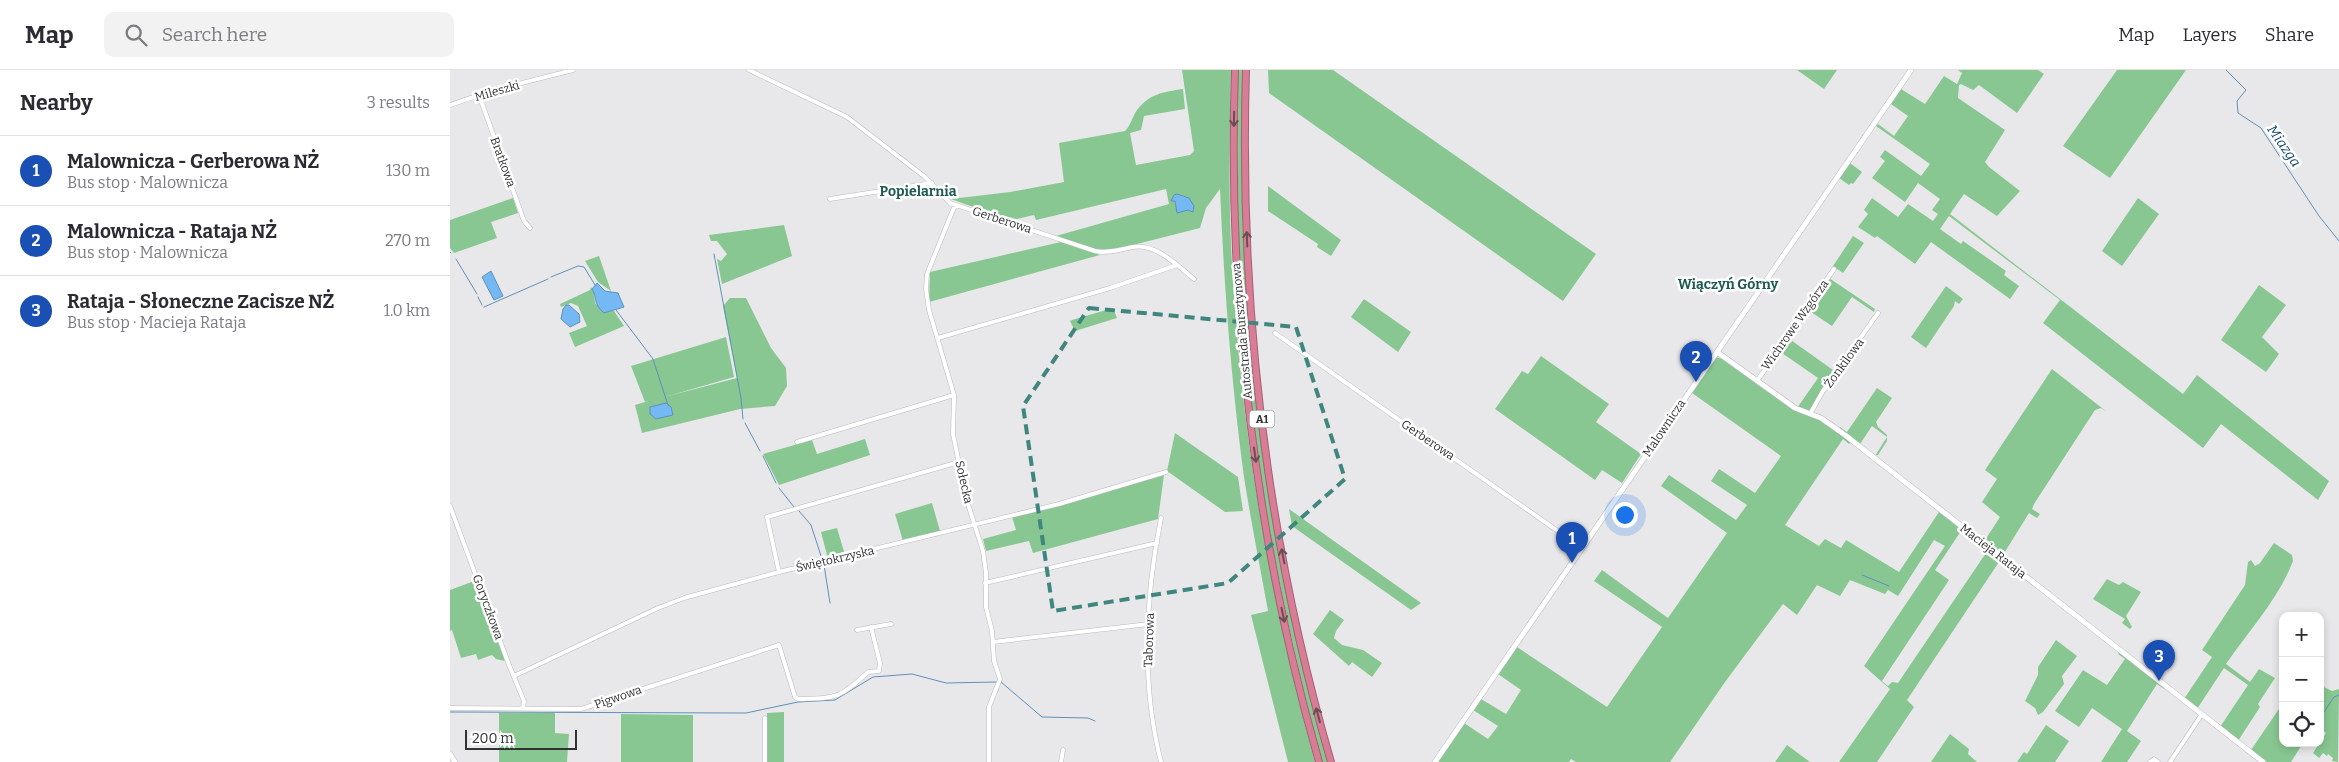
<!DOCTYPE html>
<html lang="en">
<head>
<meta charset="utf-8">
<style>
  body { margin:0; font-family:Bitter,serif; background:#f2f2f3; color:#2b2b33 }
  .controls { position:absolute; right:15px; bottom:15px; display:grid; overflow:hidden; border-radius:10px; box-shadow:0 2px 8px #0003 }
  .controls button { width:45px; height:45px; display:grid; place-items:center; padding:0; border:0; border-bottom:1px solid #e1e1e2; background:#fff; color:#2b2b33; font:25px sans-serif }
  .scale { position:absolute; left:15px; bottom:12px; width:112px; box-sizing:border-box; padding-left:5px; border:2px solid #323233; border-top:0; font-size:14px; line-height:18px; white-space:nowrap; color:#323233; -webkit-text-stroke:4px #fff; paint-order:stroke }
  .you { position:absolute; left:1174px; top:444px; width:18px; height:18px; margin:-12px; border:4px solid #fff; border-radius:50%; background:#1a73e8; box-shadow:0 0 0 8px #1a73e833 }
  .badge { display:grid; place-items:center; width:32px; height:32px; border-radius:50%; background:#2563eb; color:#fff; font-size:16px; font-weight:700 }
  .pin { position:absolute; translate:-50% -41px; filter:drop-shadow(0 1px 2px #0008) }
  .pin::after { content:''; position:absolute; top:26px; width:18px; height:15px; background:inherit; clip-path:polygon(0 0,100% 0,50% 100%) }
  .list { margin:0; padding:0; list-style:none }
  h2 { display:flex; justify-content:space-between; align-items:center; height:65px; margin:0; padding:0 20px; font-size:21px }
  h2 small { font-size:16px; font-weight:400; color:#7c7c81 }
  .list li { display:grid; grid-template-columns:32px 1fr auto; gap:15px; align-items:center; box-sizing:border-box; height:70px; padding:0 20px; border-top:1px solid #e1e1e2 }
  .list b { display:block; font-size:19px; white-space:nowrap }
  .list p { margin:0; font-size:16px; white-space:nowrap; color:#7c7c81 }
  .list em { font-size:16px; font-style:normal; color:#7c7c81 }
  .icon { flex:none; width:28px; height:28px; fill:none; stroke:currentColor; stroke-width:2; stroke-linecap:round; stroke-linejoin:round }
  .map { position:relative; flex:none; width:1889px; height:692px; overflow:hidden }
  header { display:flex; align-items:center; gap:30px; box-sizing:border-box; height:70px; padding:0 25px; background:#fff; border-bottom:1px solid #e1e1e2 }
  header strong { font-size:24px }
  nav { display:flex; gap:28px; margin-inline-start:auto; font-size:18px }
  .search { width:350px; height:45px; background:#f2f2f3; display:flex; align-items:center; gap:12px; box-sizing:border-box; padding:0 18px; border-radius:10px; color:#7c7c81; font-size:19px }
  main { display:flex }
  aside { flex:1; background:#fff }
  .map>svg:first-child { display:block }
</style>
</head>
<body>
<header>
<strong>Map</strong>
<div class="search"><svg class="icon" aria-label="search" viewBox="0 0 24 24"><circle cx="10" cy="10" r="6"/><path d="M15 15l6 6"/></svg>Search here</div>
<nav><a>Map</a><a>Layers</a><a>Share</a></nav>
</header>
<main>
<aside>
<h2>Nearby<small>3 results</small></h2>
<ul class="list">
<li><span class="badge" style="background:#1a4fb4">1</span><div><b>Malownicza - Gerberowa NŻ</b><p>Bus stop · Malownicza</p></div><em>130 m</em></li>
<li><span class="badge" style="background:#1a4fb4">2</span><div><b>Malownicza - Rataja NŻ</b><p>Bus stop · Malownicza</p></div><em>270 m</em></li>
<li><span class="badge" style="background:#1a4fb4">3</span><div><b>Rataja - Słoneczne Zacisze NŻ</b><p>Bus stop · Macieja Rataja</p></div><em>1.0 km</em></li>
</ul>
</aside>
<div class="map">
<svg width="1889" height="692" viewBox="0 0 1889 692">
  <rect width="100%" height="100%" fill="#e8e8ea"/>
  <path fill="#88c791" d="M732 0H781C780 48 779 96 780 144 785 329 816 514 865 692H838L801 545 818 541C810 496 801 452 794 407 781 311 774 215 770 119L756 138 750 158 675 177 651 181 606 166 719 134 716 119 586 150 584 145 567 149 554 148 501 129 560 122 614 112 609 73 675 61C681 55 682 47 687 40 699 24 713 22 733 19L735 39 694 46 691 60 680 63 686 95 740 85 744 81Z
    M787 0H794L796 213 799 254 823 446 879 692H872C834 548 804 402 793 253 787 169 787 85 787 0Z
    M818 0H883L1146 184 1113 231 819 23Z
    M1347 0H1387L1374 19Z
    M1508 0H1588L1594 4 1567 43 1529 15 1523 20 1511 14 1509 15 1508 28 1555 60 1535 92 1539 97 1570 121 1547 146 1514 124 1500 144 1733 324 1747 305 1879 411 1868 430 1771 354 1753 378 1593 253 1610 230 1499 146 1490 159 1511 174 1513 171 1556 201 1554 205 1569 216 1560 229 1481 172 1465 194 1427 166 1425 168 1408 157 1418 144 1414 140 1422 128 1448 147 1458 134 1483 151 1488 144 1482 140 1490 129 1468 113 1455 132 1422 108 1435 91 1430 87 1435 80 1471 106 1480 94 1426 56 1428 54 1444 66 1458 46 1441 34 1451 19 1475 34 1494 6 1507 14 1512 3Z
    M1667 0H1736L1660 108 1613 76Z
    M1400 93 1412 102 1403 114 1401 113 1399 115 1389 108Z
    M818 116 891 170 881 186 867 177 868 174 818 141Z
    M63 128 68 143 41 152 47 168 4 183 0 178V150Z
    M1688 128 1709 144 1672 196 1652 181Z
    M334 155 342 186 272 214 267 189 271 191 277 184 267 171H261L259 165Z
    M1403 166 1414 173 1393 203 1383 196Z
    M611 172 650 185 479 232 480 202Z
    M149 186 161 221 148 212 135 191Z
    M1379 208 1425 239 1424 242 1402 227 1382 256 1358 240Z
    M1809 215 1836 235 1812 267 1829 284 1816 302 1771 270Z
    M1496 216 1513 229 1509 234 1505 231 1504 236 1476 278 1461 267Z
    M141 217 144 222 145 233 152 241H164L174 256 125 277 119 263 137 256 128 236 121 233 111 237 110 234 140 220Z
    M280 228H296L321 278 336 298 337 316 325 336 290 339 192 363 185 335 205 329 195 332 181 296 276 267 284 307 218 326 287 308 273 236Z
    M914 229 961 262 948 282 901 247Z
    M663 238 667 248 625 261 620 251 622 250Z
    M1338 268 1383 300 1390 298 1359 341 1347 338 1368 308 1329 281Z
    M1091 286 1159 334 1146 352 1191 384 1172 413 1152 400 1145 410 1045 339 1072 301 1078 304Z
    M1266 287 1275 290 1348 342 1373 351 1401 372 1399 374 1393 369 1335 455 1369 476 1375 469 1391 478 1396 470 1449 502 1489 442 1529 472V475L1511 461 1485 500 1499 510 1432 611 1438 616 1442 612 1448 613 1538 480 1564 500 1563 502 1549 492 1457 630 1464 637 1427 692H1389L1440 619 1414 596 1495 476 1484 470 1448 526 1438 520 1435 524 1400 510 1390 526 1367 515 1347 545 1333 534 1275 612 1220 692H1126L1121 689 1119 692H987L1014 653 1038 669 1048 656 1023 640 1031 629 1056 644 1071 620 1048 604 1067 577 1157 637 1212 557 1144 511 1152 500 1218 548 1277 463 1211 416 1219 405 1286 450 1297 435 1261 411 1269 399 1305 423 1331 386 1242 323Z
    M1602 299 1657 342 1651 338 1645 340 1584 434 1582 439 1590 444 1587 448 1579 443 1553 485 1558 490 1525 465 1535 470 1550 447 1532 432 1547 409 1535 400Z
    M1427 318 1442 328 1426 352 1428 357 1437 365V371L1428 385 1423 386H1425L1437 367 1422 356 1410 374 1415 378 1390 360V357L1397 362Z
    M725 363 788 407 793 441 775 442 717 401Z
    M415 369 420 385 329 415 313 384 362 370 367 384Z
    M714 405 708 449 583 483 579 471 536 481 533 469 566 460 562 447 611 435Z
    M482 433 490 461 453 471 445 444Z
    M839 439 971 533 961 540 842 456Z
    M387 458 395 485 378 489 371 462Z
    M1824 473 1842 485 1843 491C1828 530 1799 560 1776 594L1800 612 1809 599 1825 608 1808 634 1810 637 1788 671 1770 657 1798 615 1774 598 1747 639 1734 629 1762 587 1752 580 1795 515 1798 492 1801 490 1805 496 1810 493Z
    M1657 509 1669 515 1673 512 1691 522 1676 546 1682 557 1680 559 1672 553 1675 549 1643 529Z
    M27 510 55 591 46 589 42 585 28 590 26 584 11 588 2 560 0 561V520Z
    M880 540 894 550 886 561 884 568 892 575 913 580 932 593 922 607 902 592 899 596 863 564Z
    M1606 570 1627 586 1612 606 1614 614 1593 642 1588 645 1585 638 1575 631 1588 605V597Z
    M1671 582 1714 617V619L1707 614 1677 661 1691 671 1677 692H1651L1672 659 1642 638 1629 657 1605 641 1633 600 1657 615 1675 589 1668 584Z
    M1872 616 1882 621 1889 619 1888 692 1882 691 1883 688 1878 684 1877 686 1873 683 1869 688 1863 683 1876 663 1870 658V619Z
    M1833 633V673H1853L1841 692H1817L1801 680Z
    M334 642V692H317V643Z
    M49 643H105V663L119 664 117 692H49Z
    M171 644 243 645V692H171Z
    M1596 655 1619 671 1605 692H1567L1574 682 1577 684Z
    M1500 664 1519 679 1518 684 1527 692H1481Z
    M1337 675 1360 692H1325Z"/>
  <path fill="#74b9f4" stroke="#6090ba" d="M727 124 739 128 744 136 743 142 738 140 727 143 725 131H721L724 125Z
    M41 201 53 226 44 230 32 207Z
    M147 213 155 221 168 223 174 237 154 243C142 232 148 229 142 219Z
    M116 235H119L129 244 130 252 120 257 111 249 113 239Z
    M216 333 221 337 223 345 206 349 200 344V337Z"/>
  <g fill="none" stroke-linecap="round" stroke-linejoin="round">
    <path stroke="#6090ba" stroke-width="1" d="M1776 0 1796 20 1787 31 1788 43 1811 58 1869 146 1889 171
      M0 182 1 183
      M264 184 291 328 293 349
      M6 189 27 224
      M101 207 128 196 134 197 145 215
      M28 227 32 235
      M34 237 98 209
      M166 240 203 289 218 335
      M295 353 310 381
      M313 386 326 413
      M329 418 344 437
      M349 441 361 455 372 489
      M374 495 380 533
      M1412 505 1439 516
      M551 612 592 647 638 648 645 651
      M0 642 296 643 348 632 385 630 423 607 462 604 496 613 547 612
      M1870 648 1884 627 1889 625"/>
    <defs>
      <path id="street" d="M299 0 397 47 475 107 500 133 645 181C658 184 671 179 683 177 706 173 728 196 744 209
        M29 25 74 151 80 158
        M0 35 44 20 123 0
        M380 129 482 113
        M505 135 477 204 476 219 479 240 504 325 503 364 516 428 533 481 536 503V537L542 561 544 591 550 609 539 637V692
        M825 263 1132 478
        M488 268 660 218 727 195
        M1307 311 1384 199
        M1360 344 1373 321 1428 243
        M347 372 504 325
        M0 436 59 595 74 631 73 638
        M711 448C695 527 691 614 711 692
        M329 502 317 447 509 392
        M535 513 707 473
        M407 560 441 554
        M543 572 699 554
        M64 606 208 538 234 528 329 502 609 434 716 402
        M0 638 131 639 329 575 345 627 348 629C387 628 389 629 418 602L429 601 430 593 421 557
        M315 648V692
        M611 692 613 680
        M1700 692 1704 689 1708 692
        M1720 692 1752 644"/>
      <path id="secondary" d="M1267 282 1345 338 1371 348 1395 365 1813 692
        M0 684 5 692
        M985 692 1461 0"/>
      <path id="highway" d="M785 0C777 233 805 468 869 692
        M796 0C789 233 816 468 881 692"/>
    </defs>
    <use href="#street" stroke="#bababd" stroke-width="5"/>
    <use href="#secondary" stroke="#bababd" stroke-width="6"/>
    <use href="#highway" stroke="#9e6373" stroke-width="8"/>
    <use href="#street" stroke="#fff" stroke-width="4"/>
    <use href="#secondary" stroke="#fff" stroke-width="5"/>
    <use href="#highway" stroke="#d87d95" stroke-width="6"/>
  </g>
  <defs><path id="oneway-shaft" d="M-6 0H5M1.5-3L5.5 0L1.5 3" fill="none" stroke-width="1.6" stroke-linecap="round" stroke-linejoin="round" transform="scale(1.25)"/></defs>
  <g stroke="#6c4c55">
    <use href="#oneway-shaft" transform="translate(784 49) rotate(91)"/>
    <use href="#oneway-shaft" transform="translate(797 169) rotate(-92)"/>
    <use href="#oneway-shaft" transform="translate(805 385) rotate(82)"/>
    <use href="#oneway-shaft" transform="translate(833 486) rotate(-101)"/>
    <use href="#oneway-shaft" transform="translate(833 545) rotate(78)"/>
    <use href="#oneway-shaft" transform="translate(868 645) rotate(-105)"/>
  </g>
  <path fill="none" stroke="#3f867f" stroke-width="4" stroke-dasharray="10 6" stroke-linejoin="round" d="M639 238 846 257 895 409 778 513 603 541 573 336Z"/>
  <g text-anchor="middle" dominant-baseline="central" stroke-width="5" stroke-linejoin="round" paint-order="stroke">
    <rect fill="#fff" stroke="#707070" stroke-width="1" x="799.5" y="340.5" width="25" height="17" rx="4"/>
    <g font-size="11" font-weight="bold" fill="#323233">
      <text x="812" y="349">A1</text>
    </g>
    <g font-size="12" fill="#323233" stroke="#fff">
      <text transform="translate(47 21) rotate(-16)">Mileszki</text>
      <text transform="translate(53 92) rotate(70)">Bratkowa</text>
      <text transform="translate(552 150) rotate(18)">Gerberowa</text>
      <text transform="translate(1345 255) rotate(-55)">Wichrowe Wzgórza</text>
      <text transform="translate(792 261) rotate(-95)">Autostrada Bursztynowa</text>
      <text transform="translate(1394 293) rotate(-54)">Żonkilowa</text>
      <text transform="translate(1214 358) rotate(-56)">Malownicza</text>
      <text transform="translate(978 370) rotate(34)">Gerberowa</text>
      <text transform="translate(514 412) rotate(77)">Sołecka</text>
      <text transform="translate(1543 481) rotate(38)">Macieja Rataja</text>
      <text transform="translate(385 489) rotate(-13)">Świętokrzyska</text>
      <text transform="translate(38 537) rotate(70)">Goryczkowa</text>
      <text transform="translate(699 570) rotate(-88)">Taborowa</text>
      <text transform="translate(168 627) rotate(-19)">Pigwowa</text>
    </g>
    <g font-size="14" font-style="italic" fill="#13466c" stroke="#fff">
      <text transform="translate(1834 76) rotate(55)">Miazga</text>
    </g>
    <g font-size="14" font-weight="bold" fill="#205a55" stroke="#fff">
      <text x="468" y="121">Popielarnia</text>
      <text x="1278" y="214">Wiączyń Górny</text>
    </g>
  </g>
</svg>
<div class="controls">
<button>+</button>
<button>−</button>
<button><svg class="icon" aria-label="locate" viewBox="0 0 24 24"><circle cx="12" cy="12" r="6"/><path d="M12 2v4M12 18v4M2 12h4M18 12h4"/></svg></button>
</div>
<div class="scale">200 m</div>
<div class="you"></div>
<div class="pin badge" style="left:1122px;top:493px;background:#1a4fb4">1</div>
<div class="pin badge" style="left:1246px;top:312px;background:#1a4fb4">2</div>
<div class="pin badge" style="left:1709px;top:611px;background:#1a4fb4">3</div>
</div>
</main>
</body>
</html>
